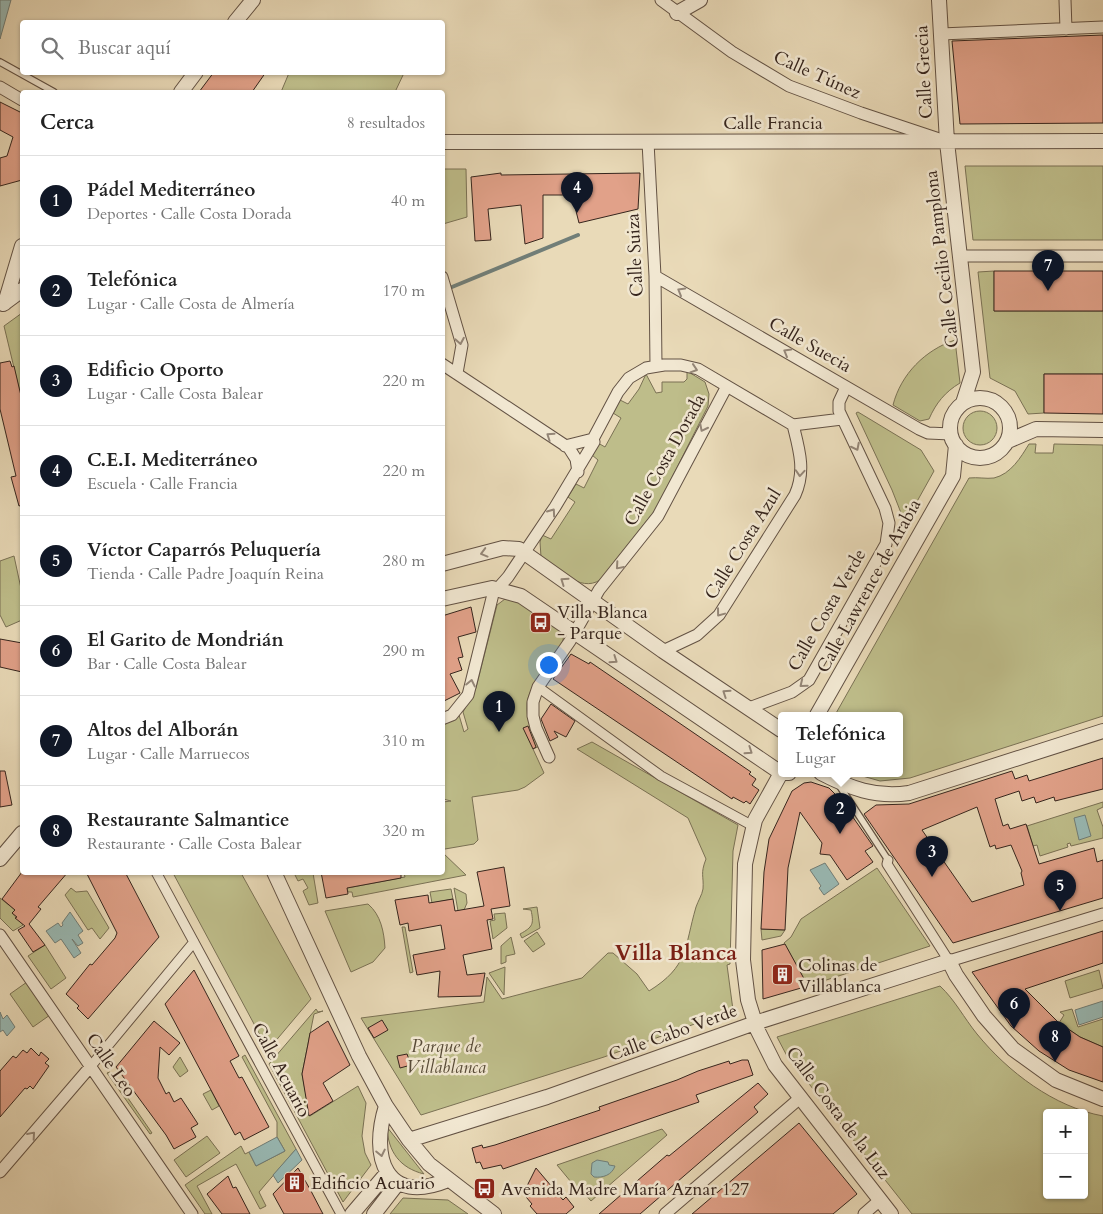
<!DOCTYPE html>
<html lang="es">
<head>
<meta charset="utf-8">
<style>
  body { margin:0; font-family:Cardo,serif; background:#f2f2f2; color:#222 }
  .controls { position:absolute; right:15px; bottom:15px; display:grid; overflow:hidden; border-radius:5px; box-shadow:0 1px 4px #0004 }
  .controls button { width:45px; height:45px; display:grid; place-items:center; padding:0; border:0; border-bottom:1px solid #e0e0e0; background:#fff; color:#222; font:25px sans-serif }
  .you { position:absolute; left:548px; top:664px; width:18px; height:18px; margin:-12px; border:4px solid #fff; border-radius:50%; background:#1a73e8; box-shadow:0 0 0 8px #1a73e833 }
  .badge { display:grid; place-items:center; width:32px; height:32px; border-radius:50%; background:#111827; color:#fff; font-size:16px; font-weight:700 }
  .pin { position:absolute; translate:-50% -41px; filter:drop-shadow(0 1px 2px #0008) }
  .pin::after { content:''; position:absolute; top:26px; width:18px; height:15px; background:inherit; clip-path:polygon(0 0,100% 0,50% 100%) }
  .popup { position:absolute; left:778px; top:712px; width:125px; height:65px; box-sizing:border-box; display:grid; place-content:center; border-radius:5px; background:#fff; filter:drop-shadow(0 1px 4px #0005); font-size:16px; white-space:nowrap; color:#767676 }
  .popup b { font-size:19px; color:#222 }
  .popup::after { content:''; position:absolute; left:50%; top:100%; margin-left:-10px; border:10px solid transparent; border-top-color:#fff }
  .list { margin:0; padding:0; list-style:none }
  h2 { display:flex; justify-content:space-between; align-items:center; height:65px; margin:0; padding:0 20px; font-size:21px }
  h2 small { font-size:16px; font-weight:400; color:#767676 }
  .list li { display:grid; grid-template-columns:32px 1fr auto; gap:15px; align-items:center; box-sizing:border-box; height:90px; padding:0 20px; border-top:1px solid #e0e0e0 }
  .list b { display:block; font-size:19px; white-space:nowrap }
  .list p { margin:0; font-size:16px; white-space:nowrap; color:#767676 }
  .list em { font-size:16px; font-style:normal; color:#767676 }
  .icon { flex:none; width:28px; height:28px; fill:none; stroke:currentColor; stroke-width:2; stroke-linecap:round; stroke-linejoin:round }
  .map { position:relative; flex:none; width:1103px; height:1214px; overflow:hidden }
  .search { position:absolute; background:#fff; box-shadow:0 1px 4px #0004; left:20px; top:20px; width:425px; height:55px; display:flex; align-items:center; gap:12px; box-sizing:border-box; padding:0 18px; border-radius:5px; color:#767676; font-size:19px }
  .panel { position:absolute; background:#fff; box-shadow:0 1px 4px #0004; left:20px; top:90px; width:425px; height:785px; border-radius:5px }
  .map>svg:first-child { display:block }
</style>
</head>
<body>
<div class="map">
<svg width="1103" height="1214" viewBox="0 0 1103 1214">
  <rect width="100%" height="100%" fill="#e9dab8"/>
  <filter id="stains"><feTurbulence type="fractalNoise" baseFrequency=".004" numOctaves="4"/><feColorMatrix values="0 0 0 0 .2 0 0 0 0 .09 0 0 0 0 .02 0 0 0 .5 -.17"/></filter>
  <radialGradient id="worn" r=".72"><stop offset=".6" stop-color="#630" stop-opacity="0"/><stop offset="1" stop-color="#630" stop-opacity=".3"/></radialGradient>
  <path fill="#bebd8a" stroke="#7a7154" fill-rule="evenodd" d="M289 73V72L404 73 395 92H281Z
    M965 166H1103V240H973Z
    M443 169H466L467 217 443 224Z
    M994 271V311H1103V374H1044V413L1028 414 1015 391 990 378 978 272Z
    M22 313V401L4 326Z
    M955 340 960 383C945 392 936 403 929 419L920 421 893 405C901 374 925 350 955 340Z
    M687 371 705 382 709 394 708 406 656 509 600 580C580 593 557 568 541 557L540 542 542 535 551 539 575 502 568 497 576 484 584 488 598 460 592 455 598 443 605 447 621 418 613 413 620 400 628 404 639 389 646 374 656 393 662 392V382H684L687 379Z
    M963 428a17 17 0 1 1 34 0a17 17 0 1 1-34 0Z
    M858 412 921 450 934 471 905 523 892 490 856 413Z
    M1029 444H1036L1035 453H1053L1054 444 1103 445V716L910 778 880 781 852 773H899V715H835L969 478C978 477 986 479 994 478 1011 474 1021 457 1029 444Z
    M14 556 22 593V620L6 627 0 615V561Z
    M505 599H516L563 633C568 656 525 678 527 709 527 722 535 734 540 746L533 749 544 773 525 787 518 790 472 797 478 840 474 844 445 849 442 848 443 802 451 801 443 799 442 725 459 715 464 732 468 729 463 712 476 688 497 605Z
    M592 742 738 825 733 851 730 964 727 965 733 1010 604 1057 421 1115 361 1018 484 1002 487 977 502 999 582 978 608 953H613L637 974 649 991C689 966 684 948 696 907 698 901 702 895 703 889 704 876 700 874 706 859L688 818 577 749Z
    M1103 802V807L1097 810 1103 827V838L1071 846 1070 843 1067 844 1068 847 1040 856 1037 845 1033 846 1027 826Z
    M443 853 466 875 353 897 352 892H348L347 888 405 877 404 873 442 872Z
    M877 868 930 946 808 986 784 943 791 937 801 919Z
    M173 873H241L311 999 268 1050Z
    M294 873H313L318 903 309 905 303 891 308 888 303 879 298 881Z
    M71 888 76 892 87 891 109 928 100 939 92 928 88 930 65 895Z
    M454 888 466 894 467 903 464 910 458 911Z
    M451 889 453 899 432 903 430 892Z
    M0 898 15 910 12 913 23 925 13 931 0 918Z
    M368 904C381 915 384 932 385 948L373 962 351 972 325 911Z
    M537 907 540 928 522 938 520 934C533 927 534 924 531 910L523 909Z
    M505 913 507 928 493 939 490 921 495 920 494 914Z
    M402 927H405L413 972 410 973Z
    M761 929 785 930 781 936 762 940Z
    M537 932 545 944 533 952 524 941Z
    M511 937 515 954 506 956V962L501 964V946Z
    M45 945 66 978 51 989 28 956Z
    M505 967 504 995 489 973Z
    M1099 970 1103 988 1070 998 1065 981Z
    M27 982 50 1015 33 1027 10 994Z
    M940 986C955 1000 964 1018 977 1034 1008 1072 1054 1107 1103 1116V1214H912L787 1056 777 1037ZM1047 1113H1084V1195H1047Z
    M316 1009 318 1012 323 1011 314 1014 302 1074 310 1116 358 1086 366 1103 362 1136 365 1153 371 1165 343 1202 269 1064Z
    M1072 1009 1078 1027 1103 1019V1047L1080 1037 1059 1023 1064 1015 1060 1012Z
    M245 1055 296 1149 259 1192 266 1206 260 1209 236 1164 197 1186 212 1214H205L185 1185 241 1146 245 1154 249 1152 256 1166 285 1151 277 1137V1122L242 1057Z
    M180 1057 188 1071 180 1077 173 1067Z
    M110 1072 152 1133 150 1134 107 1073Z
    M211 1090 219 1106 212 1110 203 1094Z
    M387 1127 424 1174C400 1168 388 1152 387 1127Z
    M662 1129 667 1135 591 1201 578 1186 576 1188 557 1165Z
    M207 1136 220 1153 186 1177 174 1160Z
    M403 1198 448 1200 468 1214H390Z"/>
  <path fill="#99bab5" stroke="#717e78" d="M0 0H11L0 39Z
    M1085 815 1091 836 1079 840 1074 818Z
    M825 863 839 884 824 895 819 888 821 886 810 870Z
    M70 912 83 931 78 935 83 943 78 946 72 939 81 953 74 958 61 939 55 943 46 931 58 923 61 927 63 925 62 923Z
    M1103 1001V1017L1079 1025 1075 1010Z
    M0 1012 3 1019 7 1015 15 1027 7 1036 3 1030 0 1032Z
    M277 1137 285 1151 256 1166 249 1152Z
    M296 1149 302 1160 278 1183 273 1175Z
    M597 1160 608 1162 609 1165 615 1166C612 1175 603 1178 594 1177L591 1174 592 1163Z"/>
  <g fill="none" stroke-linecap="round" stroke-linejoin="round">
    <path stroke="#717e78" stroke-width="4" d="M452 287 578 235"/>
  </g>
  <path fill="#e1a189" stroke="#36251d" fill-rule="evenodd" d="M1103 35V123L960 124 952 41Z
    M214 72H266L252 92H199Z
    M0 102 22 113V180L0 186V158L7 156 13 137 0 130Z
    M501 173V175L640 173 638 209 579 223 572 195H543V238L525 244 521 205 488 209 491 240 475 241 471 177Z
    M994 271H1103V311H994Z
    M10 361 12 367 14 366 22 400V505L19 506 11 477 16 476 0 409V363Z
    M1044 374H1103V414L1044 413Z
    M471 607 476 632 458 637 463 657 458 658 462 670 450 674 460 693 442 702V616Z
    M0 639 22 643V672L0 667Z
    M571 654 589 664 590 662 751 772 749 774 756 779 752 785 759 790 750 804 746 801 744 803 733 797 732 799 553 679Z
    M551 704 575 721 566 737 554 731 558 737 550 741 541 719Z
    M528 726 536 747 533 749 523 728Z
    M1103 758V789L1055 801 1054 797 1036 803 1034 797 1022 801 1019 791 995 799 1003 826 1008 824 1010 829 1026 824 1039 864 1094 848 1097 862 1103 860V898L953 943 864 814 876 805 909 804 1012 771 1015 779 1027 775 1029 781ZM977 807 990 847 995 845 996 849 1011 845 1022 871 1021 873 1024 885 972 902 922 830Z
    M0 771H5L12 805 0 807Z
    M811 782 829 788 841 800 873 846 865 851 873 862 847 880 830 855 820 854 822 843 800 812 788 868 785 930 761 929 764 872 769 839 792 791 804 783Z
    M504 867 510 906 491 909 493 919 487 920 492 949 463 955 467 975 485 973 481 996 438 997 440 971 417 975 413 955 445 949 441 925 409 931 408 923 400 925 395 900 428 895 429 903 453 899 455 911 484 906 477 872Z
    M22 872H68L38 907 41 909 29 924 45 945 33 952 18 930 25 926 15 918 17 917 12 913 15 910 2 899Z
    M86 872H125L159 937 88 1019 77 1008 79 1006 66 994 90 964 92 965 115 938 117 933Z
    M321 872H401V878L347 888 348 894 326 898Z
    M1103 931V963L1025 989 1058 1022 1080 1037 1103 1047V1082L1069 1070 1039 1051 1011 1026 972 972Z
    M785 944 808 986 763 999 762 950Z
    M194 970 239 1056 230 1061 239 1078 242 1077 269 1127 244 1140 240 1132 235 1135 165 1004Z
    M382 1020 388 1030 374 1038 368 1028Z
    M154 1021 180 1043 169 1055 160 1047 158 1078 166 1094 169 1092 174 1102 181 1098 198 1124 191 1128 196 1137 174 1149 166 1135 116 1067Z
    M328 1021 350 1065 323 1083 333 1101 309 1116 302 1074 308 1044 310 1033Z
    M31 1048 39 1056 41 1052 49 1059 45 1063 49 1066 33 1089 30 1086 27 1089 25 1088 0 1117V1071L13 1056 16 1058 23 1050 27 1053Z
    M407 1054 411 1065 400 1068 397 1056Z
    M742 1060H748L753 1075 696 1095 699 1102 503 1169 501 1165 483 1169 480 1162 476 1163 472 1148 482 1145 483 1148 495 1145 600 1110 599 1107 677 1080 698 1071 729 1061 730 1064Z
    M758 1083 768 1094 754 1107 758 1112 640 1214H599L667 1155 669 1156Z
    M799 1123 857 1194 833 1214H692Z
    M298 1168 311 1191 323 1214H284L273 1194Z
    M536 1168 563 1200 566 1197 574 1207 566 1214H537L530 1206 532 1204 521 1191 527 1186Z
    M228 1176 233 1188 236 1187 250 1214H222L207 1194Z"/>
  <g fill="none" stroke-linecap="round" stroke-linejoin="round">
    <defs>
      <path id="service" d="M0 62 54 92
        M839 785 888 860"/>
      <path id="pedestrian" d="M538 687 661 776 753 826
        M888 860 887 864 949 961
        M156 872 341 1214
        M91 1066 194 942"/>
      <path id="minor" d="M661 0 732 52 789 86 861 113 939 139
        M1065 0 1066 29
        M941 34 1103 27
        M0 87 22 100
        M648 142 655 276 656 366
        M960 256H1103
        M655 276 919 429 928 433 951 434
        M442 277 462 345 457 373
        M442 364 569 448 576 459 578 472
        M565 446 593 439
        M663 651 697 635 719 615 795 495C806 471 799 449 793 425
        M749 708 792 692 809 680 886 544 889 523 885 508 839 411V402L846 387
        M442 719 452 715 468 695 493 594 508 577 555 507 594 442 593 439 618 392 629 378 646 368 664 365H681L698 369 793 425 842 419
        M549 757 536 728 533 716V702L538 687 570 641 599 590 658 516 727 386
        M0 935 192 1214
        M949 961 1103 914
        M0 1172 91 1066
        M665 1214 800 1098
        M864 1214 880 1200"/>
      <path id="tertiary" d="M939 0 947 142 973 372 963 403
        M677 13 700 0
        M235 22 253 0
        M181 92 196 72
        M442 142 1103 141
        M5 303 22 246
        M3 304 22 290
        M950 428a30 30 0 1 1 60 0a30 30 0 1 1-60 0Z
        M1008 441 1036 429 1103 430
        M442 564 503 548 519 549 663 651 781 730
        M442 599 492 588 521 596 781 773H789
        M817 715 953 476 956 445
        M781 773 755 820 745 864 743 960 748 1000 757 1029 775 1065 891 1214
        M821 773C850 788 875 798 909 793L1103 731
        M0 859 22 833
        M274 872 359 1056 386 1106 409 1140 429 1164 494 1214
        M386 1106C370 1157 385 1206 448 1180
        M409 1140 547 1097 755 1023 949 961 956 975 984 1016 1013 1049 1056 1080 1103 1099
        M352 1214 387 1173
        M374 1214 398 1183"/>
    </defs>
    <use href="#service" stroke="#635244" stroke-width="8"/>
    <use href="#pedestrian" stroke="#635244" stroke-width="11"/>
    <use href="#minor" stroke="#635244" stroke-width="13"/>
    <use href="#tertiary" stroke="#635244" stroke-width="16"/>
    <use href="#service" stroke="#f1e7d1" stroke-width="5.5"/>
    <use href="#pedestrian" stroke="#f1e7d1" stroke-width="9"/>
    <use href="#minor" stroke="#f1e7d1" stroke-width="11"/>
    <use href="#tertiary" stroke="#f1e7d1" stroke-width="14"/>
  </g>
  <defs><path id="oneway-chevron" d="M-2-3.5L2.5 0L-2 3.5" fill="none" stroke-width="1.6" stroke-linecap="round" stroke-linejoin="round" transform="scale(1.25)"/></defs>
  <g stroke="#948677">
    <use href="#oneway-chevron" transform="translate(681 291) rotate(-150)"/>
    <use href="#oneway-chevron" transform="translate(460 341) rotate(80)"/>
    <use href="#oneway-chevron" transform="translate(787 352) rotate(-150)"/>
    <use href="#oneway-chevron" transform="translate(694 369) rotate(18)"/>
    <use href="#oneway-chevron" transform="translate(703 428) rotate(117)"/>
    <use href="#oneway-chevron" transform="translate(550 436) rotate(-146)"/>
    <use href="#oneway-chevron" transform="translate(856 447) rotate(63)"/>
    <use href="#oneway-chevron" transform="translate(800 473) rotate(94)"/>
    <use href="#oneway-chevron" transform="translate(552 512) rotate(-55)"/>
    <use href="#oneway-chevron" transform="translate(484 553) rotate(165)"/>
    <use href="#oneway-chevron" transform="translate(619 566) rotate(131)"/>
    <use href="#oneway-chevron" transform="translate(564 581) rotate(-145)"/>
    <use href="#oneway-chevron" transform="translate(720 613) rotate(127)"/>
    <use href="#oneway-chevron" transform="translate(614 660) rotate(34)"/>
    <use href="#oneway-chevron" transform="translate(471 683) rotate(-78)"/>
    <use href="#oneway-chevron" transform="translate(803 684) rotate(141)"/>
    <use href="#oneway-chevron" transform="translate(726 693) rotate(-146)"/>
    <use href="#oneway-chevron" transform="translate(749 751) rotate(34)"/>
    <use href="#oneway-chevron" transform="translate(32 1135) rotate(-49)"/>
    <use href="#oneway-chevron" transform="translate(381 1153) rotate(78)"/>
  </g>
  <defs>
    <symbol id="bus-square" viewBox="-11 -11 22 22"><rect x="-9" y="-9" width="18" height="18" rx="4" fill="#8f2418" stroke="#f1e7d1"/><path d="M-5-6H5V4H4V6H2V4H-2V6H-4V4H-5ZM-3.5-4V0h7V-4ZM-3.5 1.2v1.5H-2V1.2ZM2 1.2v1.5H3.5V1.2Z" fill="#fff"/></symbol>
    <symbol id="building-square" viewBox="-11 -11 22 22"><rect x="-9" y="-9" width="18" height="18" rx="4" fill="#8f2418" stroke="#f1e7d1"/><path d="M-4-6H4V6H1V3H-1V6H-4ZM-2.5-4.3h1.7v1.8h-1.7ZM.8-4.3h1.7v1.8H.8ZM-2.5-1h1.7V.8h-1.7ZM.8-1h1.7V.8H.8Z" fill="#fff"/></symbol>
  </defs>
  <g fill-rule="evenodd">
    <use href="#bus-square" x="528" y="610" width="25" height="25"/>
    <use href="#building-square" x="770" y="962" width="25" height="25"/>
    <use href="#building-square" x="282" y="1170" width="25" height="25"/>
    <use href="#bus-square" x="472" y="1176" width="25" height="25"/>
  </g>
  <g text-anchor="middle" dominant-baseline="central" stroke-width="5" stroke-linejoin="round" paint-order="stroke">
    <g font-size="18" fill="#36251d" stroke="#f1e7d1">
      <text transform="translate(924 72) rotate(-93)">Calle Grecia</text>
      <text transform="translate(817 75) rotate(24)">Calle Túnez</text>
      <text x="773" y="123">Calle Francia</text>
      <text transform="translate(635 255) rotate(-93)">Calle Suiza</text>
      <text transform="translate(942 259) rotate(-97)">Calle Cecilio Pamplona</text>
      <text transform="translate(810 345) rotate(30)">Calle Suecia</text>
      <text transform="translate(665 460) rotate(-61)">Calle Costa Dorada</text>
      <text transform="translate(743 544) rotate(-58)">Calle Costa Azul</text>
      <text transform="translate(869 586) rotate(-61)">Calle Lawrence de Arabia</text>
      <text transform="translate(827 610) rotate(-60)">Calle Costa Verde</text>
      <text transform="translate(673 1033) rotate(-20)">Calle Cabo Verde</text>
      <text transform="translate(111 1065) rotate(55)">Calle Leo</text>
      <text transform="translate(281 1070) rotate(62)">Calle Acuario</text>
      <text transform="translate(838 1113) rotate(53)">Calle Costa de la Luz</text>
    </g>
    <g font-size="18" fill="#36251d" stroke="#f1e7d1" text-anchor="start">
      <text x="557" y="612">Villa Blanca<tspan x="557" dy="21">- Parque</tspan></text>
      <text x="798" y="965">Colinas de<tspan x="798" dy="21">Villablanca</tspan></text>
      <text x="311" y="1183">Edificio Acuario</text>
      <text x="501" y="1189">Avenida Madre María Aznar 127</text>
    </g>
    <g font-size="18" font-style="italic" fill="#584b38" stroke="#f1e7d1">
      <text x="446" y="1046">Parque de<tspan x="446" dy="21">Villablanca</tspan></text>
    </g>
    <g font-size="22" font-weight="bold" fill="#7a1f14" stroke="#f1e7d1">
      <text x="676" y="953">Villa Blanca</text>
    </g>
  </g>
  <rect width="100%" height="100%" filter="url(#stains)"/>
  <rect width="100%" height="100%" fill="url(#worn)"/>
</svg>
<div class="controls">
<button>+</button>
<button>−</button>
</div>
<div class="you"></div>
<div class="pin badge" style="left:499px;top:732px">1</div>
<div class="pin badge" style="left:840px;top:834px">2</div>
<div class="popup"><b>Telefónica</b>Lugar</div>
<div class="pin badge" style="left:932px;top:877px">3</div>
<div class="pin badge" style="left:577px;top:213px">4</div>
<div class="pin badge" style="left:1060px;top:911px">5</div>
<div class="pin badge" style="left:1014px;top:1029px">6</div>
<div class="pin badge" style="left:1048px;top:291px">7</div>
<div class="pin badge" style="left:1055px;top:1062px">8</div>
<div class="search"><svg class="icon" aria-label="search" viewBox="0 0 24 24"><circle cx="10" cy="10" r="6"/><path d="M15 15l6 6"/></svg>Buscar aquí</div>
<section class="panel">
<h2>Cerca<small>8 resultados</small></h2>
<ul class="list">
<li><span class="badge">1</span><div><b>Pádel Mediterráneo</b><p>Deportes · Calle Costa Dorada</p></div><em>40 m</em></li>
<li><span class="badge">2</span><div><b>Telefónica</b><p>Lugar · Calle Costa de Almería</p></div><em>170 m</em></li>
<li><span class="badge">3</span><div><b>Edificio Oporto</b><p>Lugar · Calle Costa Balear</p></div><em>220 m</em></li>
<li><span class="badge">4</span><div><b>C.E.I. Mediterráneo</b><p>Escuela · Calle Francia</p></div><em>220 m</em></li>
<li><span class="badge">5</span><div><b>Víctor Caparrós Peluquería</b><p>Tienda · Calle Padre Joaquín Reina</p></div><em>280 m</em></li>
<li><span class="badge">6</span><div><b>El Garito de Mondrián</b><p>Bar · Calle Costa Balear</p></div><em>290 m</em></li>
<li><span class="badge">7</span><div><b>Altos del Alborán</b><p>Lugar · Calle Marruecos</p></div><em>310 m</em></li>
<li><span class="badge">8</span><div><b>Restaurante Salmantice</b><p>Restaurante · Calle Costa Balear</p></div><em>320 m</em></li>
</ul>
</section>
</div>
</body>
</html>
